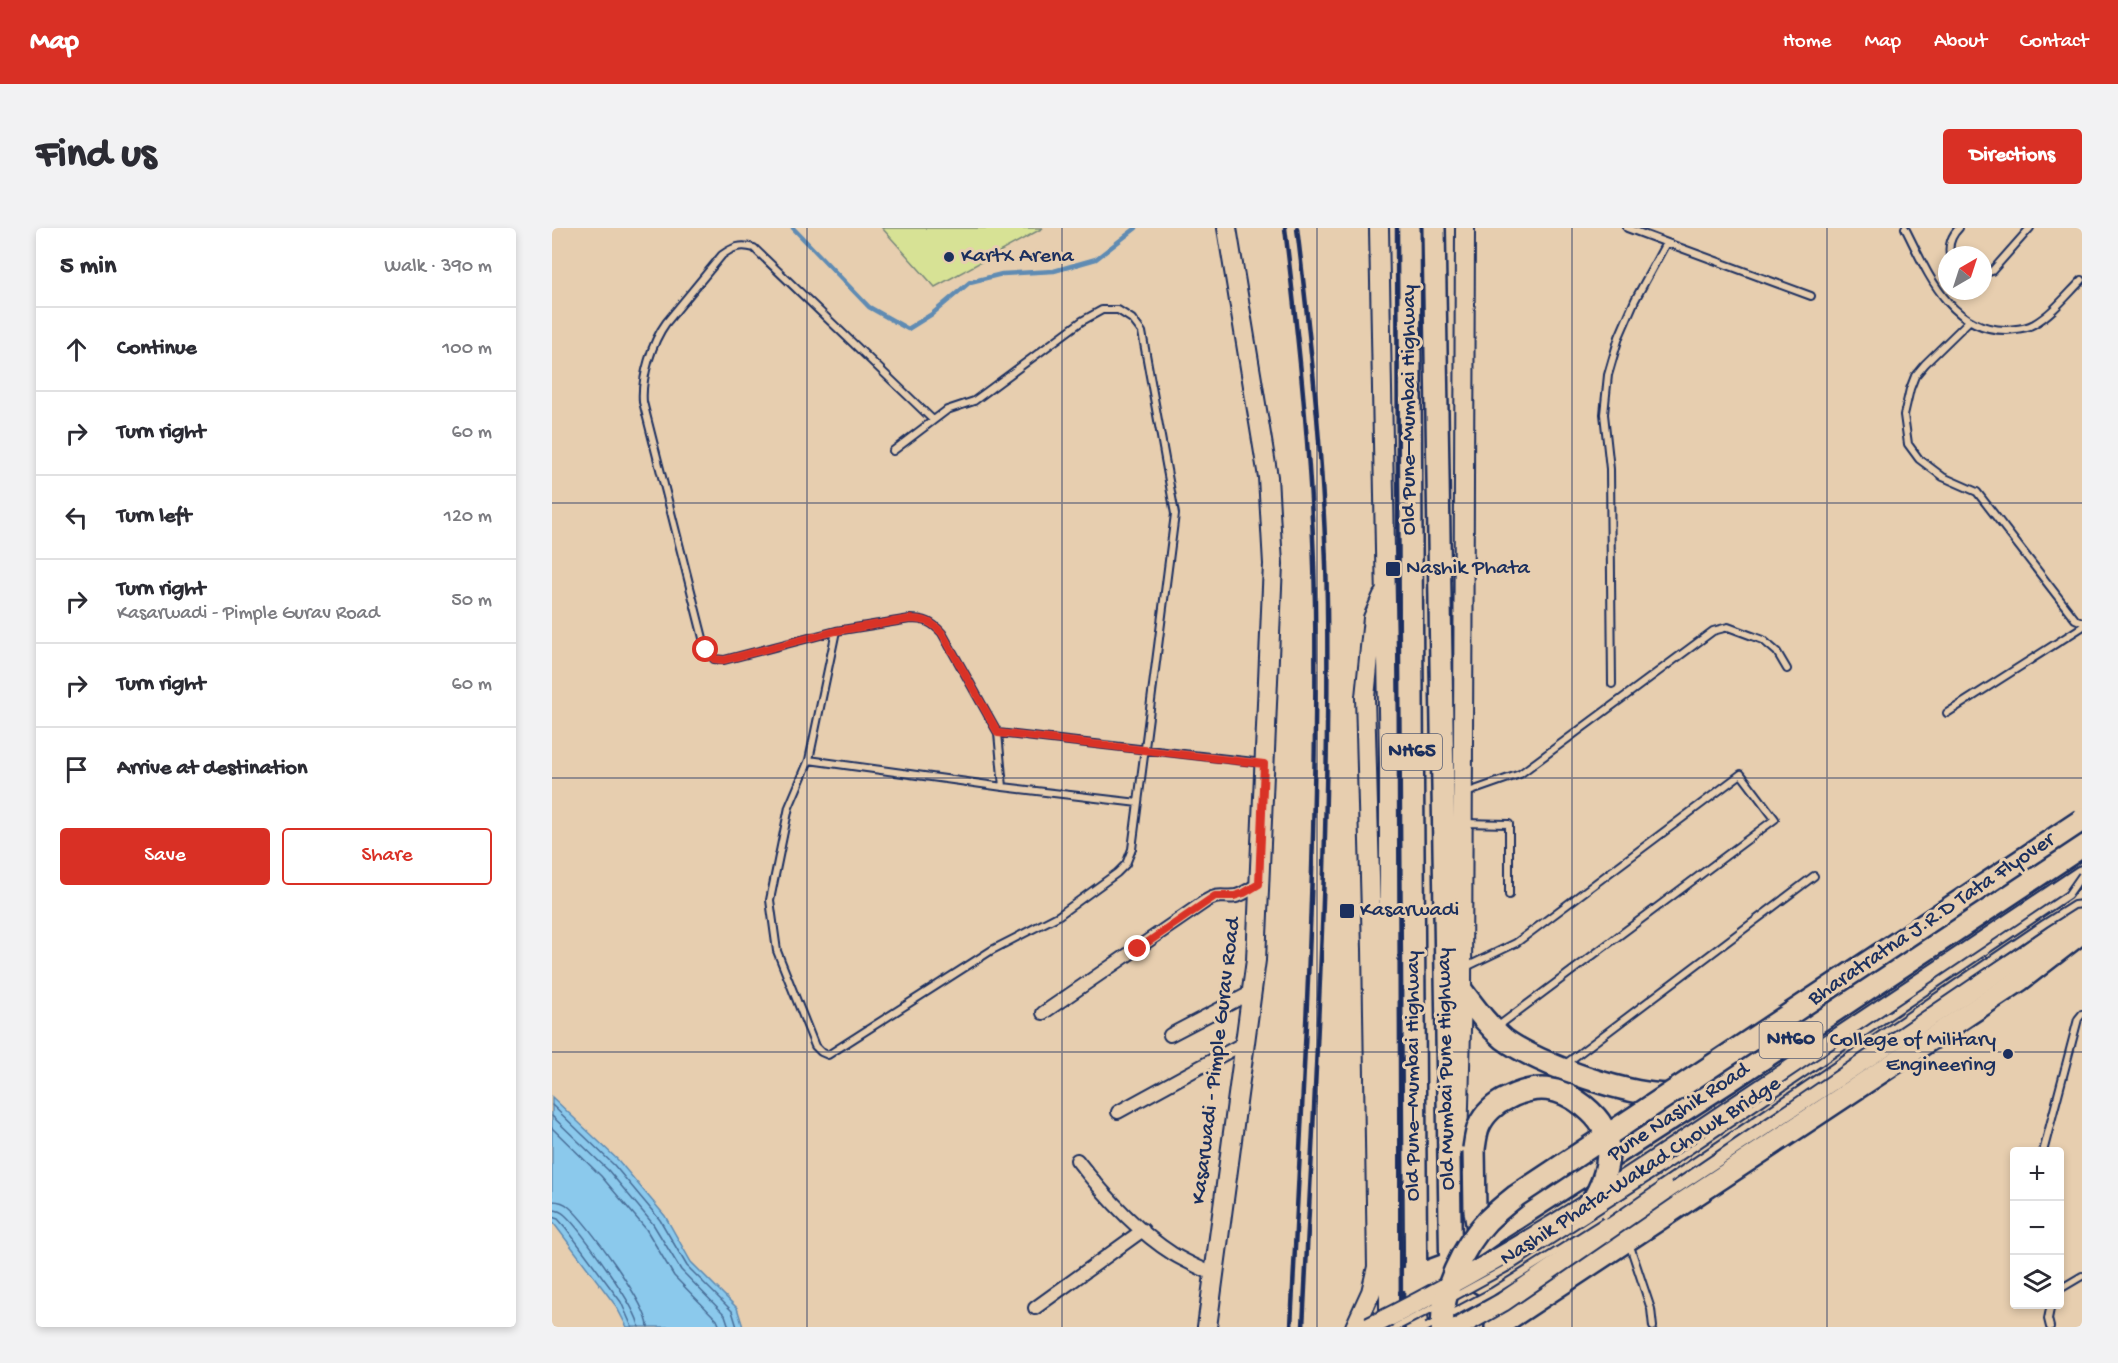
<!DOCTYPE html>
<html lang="en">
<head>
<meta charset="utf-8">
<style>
  body { margin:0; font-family:"Gochi Hand",sans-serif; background:#f2f2f3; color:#2b2b33 }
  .controls { position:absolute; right:18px; bottom:18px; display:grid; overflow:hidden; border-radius:6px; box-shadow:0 3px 9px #0003 }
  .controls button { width:54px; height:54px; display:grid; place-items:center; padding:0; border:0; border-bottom:2px solid #e1e1e2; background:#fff; color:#2b2b33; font:30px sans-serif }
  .compass { position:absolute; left:1386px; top:18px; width:54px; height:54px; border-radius:50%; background:#fff; box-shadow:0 3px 9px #0003; rotate:39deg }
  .stop { position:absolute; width:18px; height:18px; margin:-14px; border:4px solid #d93025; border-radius:50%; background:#fff }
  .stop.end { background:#d93025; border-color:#fff; box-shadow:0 2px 6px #0008 }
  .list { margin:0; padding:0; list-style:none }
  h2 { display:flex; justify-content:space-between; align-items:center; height:78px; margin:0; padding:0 24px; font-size:26px }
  h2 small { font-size:20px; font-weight:400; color:#7c7c81 }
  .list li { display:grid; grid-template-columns:39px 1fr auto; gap:18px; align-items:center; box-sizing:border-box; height:84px; padding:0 24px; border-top:2px solid #e1e1e2 }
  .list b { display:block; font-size:22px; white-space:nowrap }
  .list p { margin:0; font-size:20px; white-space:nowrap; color:#7c7c81 }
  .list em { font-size:20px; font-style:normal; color:#7c7c81 }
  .actions { display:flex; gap:12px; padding:18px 24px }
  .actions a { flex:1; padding:14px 0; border:2px solid #d93025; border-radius:6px; text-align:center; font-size:21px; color:#d93025 }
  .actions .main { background:#d93025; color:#fff }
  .icon { flex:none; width:33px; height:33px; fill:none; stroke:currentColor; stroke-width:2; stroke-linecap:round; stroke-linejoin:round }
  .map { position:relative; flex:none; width:1530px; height:1099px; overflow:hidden; border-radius:6px }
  header { display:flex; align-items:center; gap:36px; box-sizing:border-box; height:84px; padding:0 30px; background:#d93025; color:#fff }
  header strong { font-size:28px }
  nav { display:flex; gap:33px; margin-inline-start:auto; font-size:21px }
  .intro { display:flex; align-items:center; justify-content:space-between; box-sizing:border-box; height:144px; padding:0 36px }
  h1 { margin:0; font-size:42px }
  .button { padding:15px 27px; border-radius:6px; background:#d93025; color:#fff; font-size:21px; font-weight:700 }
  main { display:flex; gap:36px; padding:0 36px }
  aside { flex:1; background:#fff; border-radius:6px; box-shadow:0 3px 9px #0003 }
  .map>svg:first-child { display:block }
</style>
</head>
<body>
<header>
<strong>Map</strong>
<nav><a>Home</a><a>Map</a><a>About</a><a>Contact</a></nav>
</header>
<div class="intro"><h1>Find us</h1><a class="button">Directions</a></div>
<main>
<aside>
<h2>5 min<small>Walk · 390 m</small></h2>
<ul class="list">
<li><svg class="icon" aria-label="ahead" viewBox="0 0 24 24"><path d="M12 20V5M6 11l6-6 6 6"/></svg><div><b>Continue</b></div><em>100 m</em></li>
<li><svg class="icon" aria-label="right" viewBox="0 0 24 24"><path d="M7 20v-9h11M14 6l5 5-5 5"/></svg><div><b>Turn right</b></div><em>60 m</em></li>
<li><svg class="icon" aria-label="left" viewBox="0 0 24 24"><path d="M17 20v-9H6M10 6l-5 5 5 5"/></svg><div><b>Turn left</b></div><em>120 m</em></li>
<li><svg class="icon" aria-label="right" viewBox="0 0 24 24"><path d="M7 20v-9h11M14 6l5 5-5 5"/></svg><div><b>Turn right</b><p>Kasarwadi - Pimple Gurav Road</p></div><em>50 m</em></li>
<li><svg class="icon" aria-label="right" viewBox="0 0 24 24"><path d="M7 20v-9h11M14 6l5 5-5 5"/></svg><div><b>Turn right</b></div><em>60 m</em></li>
<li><svg class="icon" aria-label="arrive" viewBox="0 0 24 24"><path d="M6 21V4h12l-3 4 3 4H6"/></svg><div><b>Arrive at destination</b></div></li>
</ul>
<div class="actions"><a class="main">Save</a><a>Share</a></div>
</aside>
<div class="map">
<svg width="1530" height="1099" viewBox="0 0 1530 1099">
  <rect width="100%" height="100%" fill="#e7ceaf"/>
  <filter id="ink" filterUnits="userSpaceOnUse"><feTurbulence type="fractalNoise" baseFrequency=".0167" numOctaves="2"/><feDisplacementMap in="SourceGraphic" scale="12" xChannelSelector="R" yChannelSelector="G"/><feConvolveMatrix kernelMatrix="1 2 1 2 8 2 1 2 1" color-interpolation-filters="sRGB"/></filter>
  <g filter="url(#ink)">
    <path fill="#d7e295" stroke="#79887a" stroke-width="1.5" d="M330 0H491L383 59Z"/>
    <path fill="#8bc9ec" stroke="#5e8bb3" stroke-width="1.5" d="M0 869 66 932 113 988 139 1034 185 1080 191 1099H75L64 1078 0 993Z"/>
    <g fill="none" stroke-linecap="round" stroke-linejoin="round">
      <path stroke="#486d97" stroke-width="1.5" d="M0 877 62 937 108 992 135 1038 180 1083 185 1099
        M0 888 56 942 101 996 129 1042 173 1087 177 1099
        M0 900 49 948 94 1001 122 1048 165 1092 168 1099
        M0 973C7 973 12 974 17 979 35 994 96 1078 96 1099
        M0 982C5 982 9 983 13 987 28 1001 86 1081 87 1099
        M0 989 6 991 14 1000 69 1074 80 1099"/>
      <path stroke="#5e8bb3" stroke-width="4.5" d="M241 0 317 79 356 101 380 86 418 54 450 46 502 43 544 31 584 0"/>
      <defs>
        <path id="lane" d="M1075 0 1259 68
          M1353 0C1375 43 1397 103 1455 102 1464 101 1474 101 1482 96 1500 86 1515 67 1530 52
          M1398 27C1396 17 1400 7 1407 0
          M1431 46 1440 43 1478 0
          M1417 93 1373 136 1363 148 1358 161 1352 187 1356 216 1367 231 1391 249 1425 264 1523 391 1530 394
          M381 192 202 20C189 16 181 19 170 27L114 95C100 114 89 150 91 174L154 422 162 431 172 432 284 403 358 391C373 391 380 394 390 405L446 505 451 559
          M284 403 257 532 237 579 218 672 225 723 263 818 269 824 276 827 440 722 506 688 565 645 574 636 580 621 623 286 590 104 580 91 566 82H550L530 93 422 173 395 182 341 223
          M1060 456 1058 241 1052 186 1056 147 1067 109 1083 72 1114 15
          M1395 485 1530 399
          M446 505 711 535
          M257 532 451 559 586 575
          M914 565 968 546 1161 403 1176 399 1211 412 1225 424 1235 441
          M911 595 957 596V667
          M912 740 964 715 1189 546 1223 591 945 799
          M1012 837 1262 648
          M1491 924 1526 791 1530 786
          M1077 1015 1099 1081 1101 1099
          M1508 1061 1530 1048
          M1498 1099 1496 1091 1499 1076"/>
        <path id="street" d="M491 785 654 673C667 665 671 670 684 668 692 666 700 660 707 656
          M618 807 700 764
          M566 884 694 814
          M525 932C552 967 583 1002 621 1026 634 1034 649 1040 663 1047
          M483 1080 591 1002"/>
        <path id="primary" d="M827 0 837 535V1099
          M906 916 910 763 913 0
          M1098 935 1530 647
          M1114 962 1475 725 1530 686
          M655 1099 704 732 721 336 716 249 675 0
          M803 1099 819 1064 825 1039 820 721 813 469 821 390 831 367"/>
        <path id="highway" d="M857 0 864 1099
          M882 0 899 1055
          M910 763C923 780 935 797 952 811 985 836 1084 872 1125 866
          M922 921 923 983 928 1014
          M837 1054 864 1048 899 1035 946 1002 1177 853 1530 618
          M884 1056 927 1081 950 1088
          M944 1099 1468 752 1530 704"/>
      </defs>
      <use href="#lane" stroke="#1b2f5e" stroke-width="10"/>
      <use href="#street" stroke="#1b2f5e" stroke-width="16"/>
      <use href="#primary" stroke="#1b2f5e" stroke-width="22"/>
      <use href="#highway" stroke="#1b2f5e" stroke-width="26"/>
      <use href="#lane" stroke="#e7ceaf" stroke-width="6"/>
      <use href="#street" stroke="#e7ceaf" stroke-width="12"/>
      <use href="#primary" stroke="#e7ceaf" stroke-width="18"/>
      <use href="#highway" stroke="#e7ceaf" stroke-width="21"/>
      <path stroke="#1b2f5e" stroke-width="4.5" d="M733 0C748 124 761 250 763 375 766 616 751 858 739 1099
        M745 0C760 124 773 250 775 375 778 616 763 858 751 1099
        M845 0 849 1099"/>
      <defs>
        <path id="lane-bridge" d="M1107 958 1492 696 1522 677 1530 676
          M898 1071 962 1036 1117 936 1516 667 1530 647
          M895 1088 940 1064 1053 993
          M844 1099 887 1077
          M875 1099 886 1093"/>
        <path id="primary-bridge" d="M817 1099C915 1051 1007 995 1098 935
          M907 1099 951 1074 1114 962"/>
        <path id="highway-bridge" d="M922 921C923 914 924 904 927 898 932 886 944 875 956 870 984 856 1007 858 1032 878 1038 883 1046 890 1050 898 1062 922 1054 951 1041 972
          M890 1099C890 1062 910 1020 935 993 944 984 954 976 964 968L1530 592"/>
      </defs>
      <use href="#lane-bridge" stroke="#1b2f5e" stroke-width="10" stroke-linecap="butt"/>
      <use href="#primary-bridge" stroke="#1b2f5e" stroke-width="22" stroke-linecap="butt"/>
      <use href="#highway-bridge" stroke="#1b2f5e" stroke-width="26" stroke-linecap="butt"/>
      <use href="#lane-bridge" stroke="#e7ceaf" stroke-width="6"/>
      <use href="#primary-bridge" stroke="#e7ceaf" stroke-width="18"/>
      <use href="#highway-bridge" stroke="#e7ceaf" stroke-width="21"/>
    </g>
  </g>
  <g fill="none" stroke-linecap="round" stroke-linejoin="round" filter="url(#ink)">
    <path stroke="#d93025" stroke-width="8" d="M154 422 162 431 172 432 284 403 358 391C373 391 380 394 390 405L446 505 712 536 707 656 692 665 682 668H663L586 721"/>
  </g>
  <path fill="none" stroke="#1b2f5e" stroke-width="1.5" stroke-opacity="0.55" d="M255 0V1099M510 0V1099M765 0V1099M1020 0V1099M1275 0V1099M0 275H1530M0 550H1530M0 824H1530"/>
  <g fill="#1b2f5e" stroke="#e7ceaf" stroke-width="2">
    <circle cx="397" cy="29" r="6"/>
    <rect x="833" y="333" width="16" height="16" rx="3"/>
    <rect x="787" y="675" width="16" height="16" rx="3"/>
    <circle cx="1456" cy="826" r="6"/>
  </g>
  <g text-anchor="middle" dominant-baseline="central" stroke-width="6" stroke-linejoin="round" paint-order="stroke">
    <g fill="#e7ceaf" stroke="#585f76" stroke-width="1.5">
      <rect x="830" y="506" width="60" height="36" rx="4.5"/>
      <rect x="1207.5" y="794" width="63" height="36" rx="4.5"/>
    </g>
    <g font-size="21" font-weight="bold" fill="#1b2f5e">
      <text x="860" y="524">NH65</text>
      <text x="1239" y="812">NH60</text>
    </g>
    <g font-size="22" fill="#1b2f5e" stroke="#e7ceaf" text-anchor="start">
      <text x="409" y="29">KartX Arena</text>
      <text x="854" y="341">Nashik Phata</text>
      <text x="808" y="683">Kasarwadi</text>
      <text x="1444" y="813" text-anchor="end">College of Military<tspan x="1444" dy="25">Engineering</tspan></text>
    </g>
    <g font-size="22" fill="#1b2f5e" stroke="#e7ceaf">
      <text transform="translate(858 182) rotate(-90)">Old Pune–Mumbai Highway</text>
      <text transform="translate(1380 692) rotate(-34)">Bharatratna J.R.D Tata Flyover</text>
      <text transform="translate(665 833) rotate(-83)">Kasarwadi - Pimple Gurav Road</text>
      <text transform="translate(895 841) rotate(-91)">Old Mumbai Pune Highway</text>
      <text transform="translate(862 848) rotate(-90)">Old Pune–Mumbai Highway</text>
      <text transform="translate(1127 885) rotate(-33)">Pune Nashik Road</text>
      <text transform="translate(1089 944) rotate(-33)">Nashik Phata-Wakad Chowk Bridge</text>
    </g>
  </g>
</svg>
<div class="controls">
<button>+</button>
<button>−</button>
<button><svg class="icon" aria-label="layers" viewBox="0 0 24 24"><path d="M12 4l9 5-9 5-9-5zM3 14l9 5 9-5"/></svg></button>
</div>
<svg class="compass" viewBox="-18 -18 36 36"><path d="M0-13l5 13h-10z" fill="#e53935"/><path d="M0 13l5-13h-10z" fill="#7c7c81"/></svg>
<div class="stop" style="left:154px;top:422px"></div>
<div class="stop end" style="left:586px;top:721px"></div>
</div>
</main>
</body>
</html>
